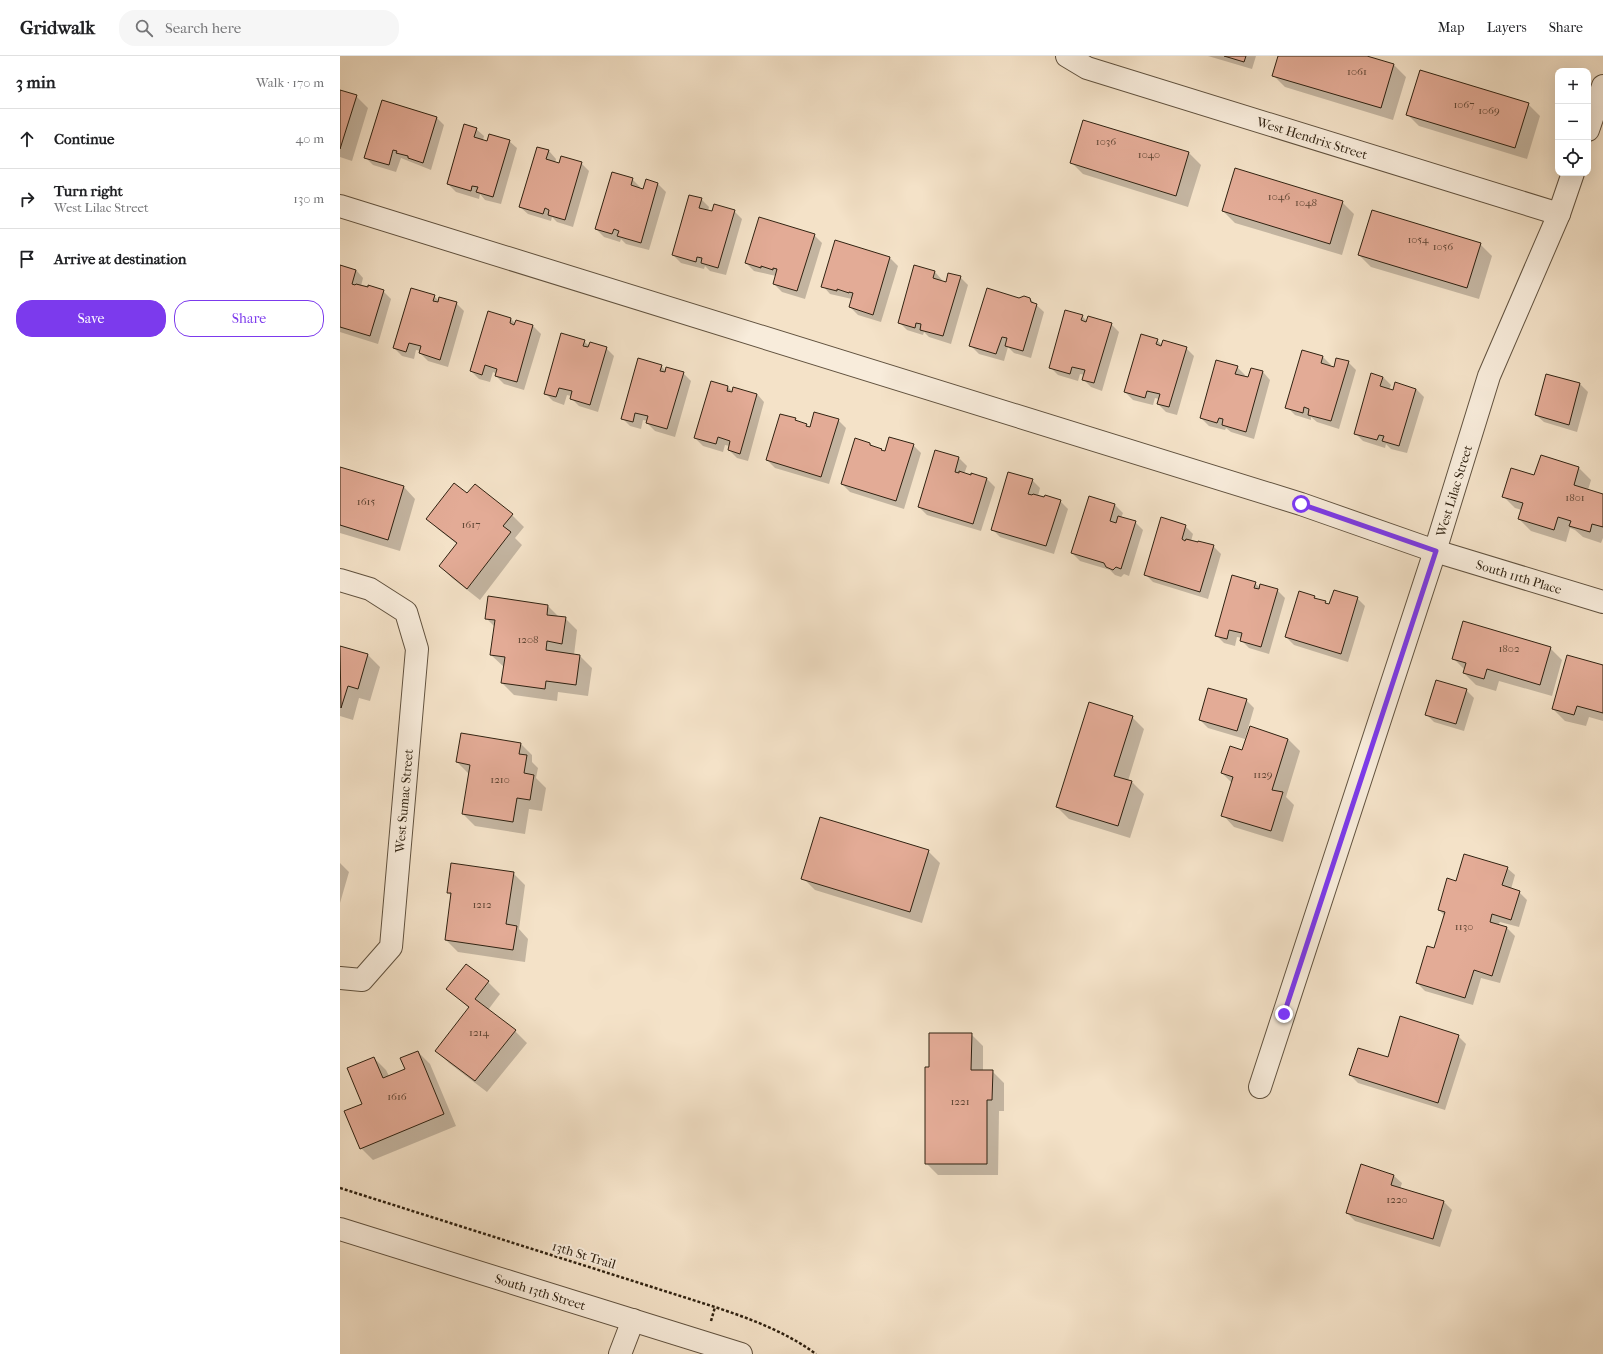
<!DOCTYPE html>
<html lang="en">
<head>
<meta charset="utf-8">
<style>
  body { margin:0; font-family:"IM FELL French Canon",serif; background:#f6f6f6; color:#202124 }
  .controls { position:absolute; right:12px; top:12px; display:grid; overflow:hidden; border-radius:8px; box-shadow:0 4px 16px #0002 }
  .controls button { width:36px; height:36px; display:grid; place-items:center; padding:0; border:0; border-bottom:1px solid #e0e0e0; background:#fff; color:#202124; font:20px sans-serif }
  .stop { position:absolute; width:12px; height:12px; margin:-9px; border:3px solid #7c3aed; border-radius:50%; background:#fff }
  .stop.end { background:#7c3aed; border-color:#fff; box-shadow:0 1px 4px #0008 }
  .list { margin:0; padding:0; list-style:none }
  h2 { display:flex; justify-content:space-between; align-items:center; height:52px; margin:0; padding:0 16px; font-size:17px }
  h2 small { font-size:13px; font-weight:400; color:#757577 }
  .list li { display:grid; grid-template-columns:26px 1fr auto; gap:12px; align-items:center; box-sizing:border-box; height:60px; padding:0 16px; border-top:1px solid #e0e0e0 }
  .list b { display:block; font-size:15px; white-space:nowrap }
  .list p { margin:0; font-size:13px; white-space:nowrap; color:#757577 }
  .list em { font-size:13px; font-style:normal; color:#757577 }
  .actions { display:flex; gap:8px; padding:12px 16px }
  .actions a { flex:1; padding:9px 0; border:1px solid #7c3aed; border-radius:16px; text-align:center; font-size:14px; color:#7c3aed }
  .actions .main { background:#7c3aed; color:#fff }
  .icon { flex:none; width:22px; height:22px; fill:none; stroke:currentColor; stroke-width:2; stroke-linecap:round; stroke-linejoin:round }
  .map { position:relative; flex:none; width:1263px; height:1298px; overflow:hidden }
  header { display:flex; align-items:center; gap:24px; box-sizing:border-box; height:56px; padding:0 20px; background:#fff; border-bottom:1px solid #e0e0e0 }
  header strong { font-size:19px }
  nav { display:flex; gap:22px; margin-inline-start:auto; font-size:14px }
  .search { width:280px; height:36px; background:#f6f6f6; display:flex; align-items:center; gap:10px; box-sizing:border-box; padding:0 14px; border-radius:16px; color:#757577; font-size:15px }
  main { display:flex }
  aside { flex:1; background:#fff }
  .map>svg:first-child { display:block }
</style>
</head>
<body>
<header>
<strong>Gridwalk</strong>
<div class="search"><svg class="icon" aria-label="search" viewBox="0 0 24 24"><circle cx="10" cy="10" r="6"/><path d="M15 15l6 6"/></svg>Search here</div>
<nav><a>Map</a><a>Layers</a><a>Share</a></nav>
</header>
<main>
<aside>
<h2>3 min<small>Walk · 170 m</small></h2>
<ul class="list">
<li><svg class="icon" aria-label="ahead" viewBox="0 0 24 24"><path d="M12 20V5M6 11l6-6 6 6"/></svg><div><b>Continue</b></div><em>40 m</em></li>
<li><svg class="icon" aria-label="right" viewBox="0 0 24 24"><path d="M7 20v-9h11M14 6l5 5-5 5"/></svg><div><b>Turn right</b><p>West Lilac Street</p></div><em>130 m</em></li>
<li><svg class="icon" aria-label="arrive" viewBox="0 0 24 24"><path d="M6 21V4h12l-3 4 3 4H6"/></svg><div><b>Arrive at destination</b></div></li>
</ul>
<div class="actions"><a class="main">Save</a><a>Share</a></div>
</aside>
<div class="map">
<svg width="1263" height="1298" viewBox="0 0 1263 1298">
  <rect width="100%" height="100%" fill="#f4e2c8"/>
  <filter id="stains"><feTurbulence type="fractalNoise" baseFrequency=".005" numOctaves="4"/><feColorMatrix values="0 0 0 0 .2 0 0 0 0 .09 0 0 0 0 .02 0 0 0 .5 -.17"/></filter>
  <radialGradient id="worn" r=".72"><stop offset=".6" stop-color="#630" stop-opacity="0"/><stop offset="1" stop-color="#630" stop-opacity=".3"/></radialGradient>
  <path fill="#0003" d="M868 0H916L912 13Z
    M939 0H1024L1054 9 1066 21 1053 64 945 31 933 19Z
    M0 35 16 40 28 52 12 105 0 101Z
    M1188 48 1200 60 1187 103 1079 70 1067 58Z
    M97 62 104 69 91 114 61 102 56 116 33 109 25 101Z
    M744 65 849 97 861 109 848 151 743 118 731 106Z
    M136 73 144 80 143 84 147 86 169 85 177 92 161 148 145 144 140 138 139 143 116 136 108 128Z
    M209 95 216 103 215 107H241L249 115 233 171 217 166 212 161 211 165 188 158 180 151Z
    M292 123 300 131V133L304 134 318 128 326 136 309 194 286 188 281 183 280 186 264 181 256 173Z
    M361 143 369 151 368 155H394L402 163 386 219 370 215 365 210 364 213 341 207 333 199Z
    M1002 146 1014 158 1002 199 895 167 883 155Z
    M474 179 482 187 465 243 442 236 434 228 436 220 414 215 406 207Z
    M496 186 550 202 558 210 541 266 518 259 510 251 512 243 490 238 483 230Z
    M1140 188 1152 200 1139 243 1031 211 1019 199Z
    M0 210 16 214 23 222 21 230 43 235 51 243 38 288 0 276Z
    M595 216 602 224V226L606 227 620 221 628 229 611 288 589 281 584 276 583 279 567 274 559 266Z
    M94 240 99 245 116 247 124 255 108 311 88 305 80 297 81 295 76 294 74 303 62 300 54 292Z
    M679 243H690L704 256 691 302 674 297 668 291 664 305 639 298 631 290Z
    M742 260 748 266 771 268 779 276 762 335 751 331 743 323 745 319 740 318 738 325 718 319 710 311Z
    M171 263 176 268 193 270 201 278 184 334 164 328 156 320 157 318 153 316 150 326 139 323 131 315Z
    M817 284 822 289 846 292 854 300 837 359 826 356 818 348 819 343 815 342 813 349 793 344 785 336Z
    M244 285 249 290 266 292 274 300 258 356 239 350 231 342V340L227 339 224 349 213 345 205 337Z
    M963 295 983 301 991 309 990 311 995 312 1008 306 1016 314 999 373 977 366 971 361V364L955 359 947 351Z
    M321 310 326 315 343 317 351 325 335 381 315 375 307 367 308 365 303 364 301 373 290 370 282 362Z
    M897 311 905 319 904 321 909 322 923 316 930 324 914 383 891 376 886 372 885 374 869 370 861 362Z
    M1207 319 1240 328 1248 336 1237 376 1204 366 1196 359Z
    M1043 321 1051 329 1049 334 1054 335 1076 333 1084 341 1067 397 1051 393 1046 388 1045 392 1023 385 1015 377Z
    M388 331 393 336 417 338 424 346 408 405 397 402 389 394 390 390 385 389 383 396 363 390 355 382Z
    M455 363 458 366 471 372 498 364 506 372 489 428 435 412 427 404Z
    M530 388 544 396 573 389 581 397 564 453 510 436 502 428Z
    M596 395 619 402 627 410 624 418 647 423 655 431 641 475 587 459 579 451Z
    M1201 400 1239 412 1251 424 1248 434 1263 439V482L1261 487 1243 481 1235 474 1230 472 1226 486 1191 475 1179 463 1182 454 1175 452 1163 440 1195 420Z
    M0 412 64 431 75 443 60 495 0 477Z
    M692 424 700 432 698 440 720 445 728 453 714 498 660 481 652 473Z
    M127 439 172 459 184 471 175 482 182 489 140 544 112 522 100 510 117 488 99 474 87 462Z
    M750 441 775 449 783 457 781 462 795 466 803 474 789 520 784 518 781 521 775 519 770 514 740 505 732 497Z
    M845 470 853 478 851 485 873 490 881 498 868 543 813 526 805 518Z
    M915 527 920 532 937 534 945 542 929 598 909 592 901 584 902 582 897 581 895 590 884 587 876 579Z
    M974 541 988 549 1017 542 1025 550 1008 606 954 589 946 581Z
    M208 550 219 561 225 562 237 574 234 599 240 600 252 612 248 640 218 636 217 645 174 639 162 627 164 611 151 599 155 571 146 562Z
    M0 591 28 599 40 611 30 645 19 642 13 664 0 660Z
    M1210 592 1222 604 1212 640 1159 625 1156 635 1136 629 1124 617 1125 614 1113 602Z
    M1263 610V665L1249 661 1246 670 1225 665 1213 653Z
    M1126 634 1134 642 1124 675 1094 666 1086 658Z
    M906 644 914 652 905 683 868 672 860 664Z
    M792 661 804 673 788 725 792 726 804 738 790 782 729 763 717 751Z
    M948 683 960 695 946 741 954 749 943 786 894 771 883 759 892 727 882 717 903 695Z
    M180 687 192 699V706L198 712 196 722 206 732 202 755 189 753 185 778 135 770 123 758 129 718 117 706Z
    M588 795 600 807 582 867 475 834 463 822Z
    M0 807 9 816 0 847Z
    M1167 812 1175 819 1171 833 1179 836 1187 844 1179 871 1160 866 1158 869 1167 872 1175 880 1160 927 1141 922 1133 949 1085 935 1077 927 1095 894 1105 860 1099 854 1117 826Z
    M173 817 185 829 179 873 188 883 185 906 118 896 106 884 112 840 108 837Z
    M126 909 148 926 160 938 148 954 175 975 187 987 147 1036 109 1007 97 995 129 952 108 933Z
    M631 978 643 990V1015H652L664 1027V1055H659L658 1119H598L586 1107 590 1012Z
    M1118 980 1126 988 1105 1054 1018 1027 1010 1019 1048 1002Z
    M78 996 90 1008 116 1070 33 1104 21 1092 23 1049 34 1002 46 1014 49 1020 66 1013Z
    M1021 1110 1054 1120 1062 1127 1060 1133 1104 1146 1112 1154 1100 1191 1015 1165 1007 1157Z"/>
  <path fill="#e3ab96" stroke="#302211" d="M884 0H906L904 6Z
    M938 0H1027L1054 8 1041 52 932 20Z
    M1080 14 1189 47 1175 92 1066 59Z
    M0 34 17 39 0 93Z
    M42 44 97 61 83 107 68 102V100L56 97 57 95 53 94 49 109 24 102Z
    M743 64 849 96 836 140 730 107Z
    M124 68 137 72 134 81 147 85 149 78 170 84 153 141 136 136 138 131 132 130 131 135 107 128Z
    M197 91 209 94 206 103 219 107 221 100 242 106 225 164 208 159 209 154 205 152 203 158 179 151Z
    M895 112 1003 145 990 188 882 155Z
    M272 116 293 122 291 129 303 133 306 123 318 127 301 187 277 180 279 175 274 173 272 178 255 173Z
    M349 139 362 142 359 152 372 155 374 148 395 154 378 212 361 207 362 202 357 201 356 206 332 199Z
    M1032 154 1141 187 1127 232 1018 199Z
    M419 161 475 178 457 235 433 228 437 213 433 212V214L421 210V212L405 207Z
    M495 184 550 201 533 259 509 251 513 237 509 236V237L497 233V235L481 231Z
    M0 209 16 214 12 228 15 229 16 228 28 231V229L44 234 30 280 0 271Z
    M574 209 595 215 593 222 606 226 608 217 621 220 603 280 580 274 581 268 576 267 575 272 558 267Z
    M71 232 95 239 93 245 98 246 99 241 117 246 100 304 79 297 81 290 69 287 66 296 53 292Z
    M647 232 679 242 684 240 690 242 691 246 697 248 683 295 665 290 667 282 662 281 656 298 629 290Z
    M725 254 743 259 741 264 746 266 748 260 772 267 754 327 742 324 745 314 732 311 730 318 709 312Z
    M148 255 171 262 170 267 174 269 176 264 193 269 177 326 155 320 157 313 145 309 142 319 130 315Z
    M221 277 245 284 243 290 248 291 250 286 267 291 250 349 230 343 232 335 219 332 216 341 204 338Z
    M801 278 818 283 816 288 821 290 823 284 847 291 829 351 817 348 820 338 807 335 805 342 784 336Z
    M962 294 983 300 981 307 994 311 996 302 1009 305 991 365 968 359 969 353 964 351 963 357 945 352Z
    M298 302 322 309 320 315 325 316 326 311 344 316 327 373 306 367 308 360 295 357 293 366 281 363Z
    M876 304 898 310 895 318 908 321 911 312 923 315 906 376 882 369 883 363 879 362 877 367 860 362Z
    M1031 317 1043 321 1040 330 1053 334 1055 326 1076 333 1059 390 1042 385 1044 380 1039 379 1037 384 1014 378Z
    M1206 318 1240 327 1229 369 1195 359Z
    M371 325 388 330 387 335 392 336 393 331 417 338 400 398 388 394 390 385 378 381 376 388 354 382Z
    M474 356 499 363 481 421 426 404 440 358 456 362 455 364 467 368 466 370 470 371Z
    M549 381 574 388 556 445 501 428 515 382 530 387V389L542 393 541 394 545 395Z
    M595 394 619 401 615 416 619 417V415L631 419V417L647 422 633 468 578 451Z
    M1201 399 1239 411 1234 429 1263 438V471L1252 468 1250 476 1229 470 1231 465 1218 461 1214 474 1178 463 1183 447 1162 441 1171 412 1194 419Z
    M0 411 64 430 48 484 0 469Z
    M668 416 693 423 688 438 692 439 693 438 704 441 705 439 721 444 706 490 651 474Z
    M114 427 127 437 135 428 173 458 163 470 171 476 127 533 99 510 117 487 86 463Z
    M749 440 775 448 770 465 776 467 778 460 796 465 781 513 776 511 773 514 766 511 764 507 731 497Z
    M821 461 846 469 842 483 845 485 846 483 858 486V485L874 489 860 536 804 519Z
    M892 519 916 526 914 532 919 533 920 528 938 533 921 591 900 585 902 577 889 574 887 583 875 580Z
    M994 534 1018 541 1001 598 945 581 959 535 975 540 974 542 986 545 985 547 989 548Z
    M148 540 208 549 207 559 226 561 222 588 207 585 206 594 240 599 236 629 206 625 205 633 161 627 165 601 150 599 155 564 145 563Z
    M1123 565 1211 591 1200 629 1147 613 1144 623 1123 617 1126 607 1112 603Z
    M0 590 28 598 18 633 8 630 1 652Z
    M1227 599 1263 609V657L1237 650 1234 659 1212 653Z
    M1096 624 1127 633 1116 668 1085 659Z
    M868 632 907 643 897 675 859 664Z
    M749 646 793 660 774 720 792 725 778 770 716 751Z
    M910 670 948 683 932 734 943 736 931 775 881 760 893 721 881 717 890 690 902 694Z
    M121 677 181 687 179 698 187 699 184 717 194 719 190 744 177 742 173 766 122 758 130 709 116 706Z
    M480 761 589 794 570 856 461 823Z
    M1124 798 1168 811 1162 829 1180 835 1171 864 1152 858 1150 866 1167 871 1152 920 1134 914 1125 942 1076 927 1087 890 1094 892 1105 856 1098 854 1107 822 1116 825Z
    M111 807 174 816 166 868 177 870 173 894 105 884 111 837H107Z
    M126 908 149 925 135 943 176 974 135 1025 95 995 129 951 106 933Z
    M1060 960 1119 979 1098 1047 1009 1019 1018 992 1048 1001Z
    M589 977H632L631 1014H653L652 1044H647V1108H585V1011H589Z
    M78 995 104 1058 20 1093 4 1055 22 1048 7 1012 34 1001 43 1022 65 1013 60 1002Z
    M1021 1108 1054 1119 1051 1129 1104 1145 1093 1183 1006 1157Z"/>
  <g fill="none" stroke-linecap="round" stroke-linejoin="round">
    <defs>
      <g id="minor">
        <path id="s1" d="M727 0 747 12 1219 158"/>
        <path d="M1248 74 1263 30"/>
        <path id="s2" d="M0 150 961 448 1095 495 1263 546"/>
        <path d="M0 524 30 533 66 556 77 593 51 891 22 924 0 922"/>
        <path id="s3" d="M920 1031 1095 495 1149 320 1219 158 1233 117"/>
        <path id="s4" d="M0 1173 401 1298"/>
        <path d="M280 1298 293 1264"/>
      </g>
    </defs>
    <use href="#minor" stroke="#61523f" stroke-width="24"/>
    <path stroke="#302211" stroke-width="2.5" stroke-dasharray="3 2" stroke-linecap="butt" d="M0 1132 375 1251C411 1263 446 1276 476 1298
      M371 1265 375 1251"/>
    <use href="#minor" stroke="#f8ecdb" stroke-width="22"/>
  </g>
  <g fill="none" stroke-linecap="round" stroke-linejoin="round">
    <path stroke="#7c3aed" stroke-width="5" d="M944 958 1096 495 961 448"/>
  </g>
  <g text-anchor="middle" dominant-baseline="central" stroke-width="4" stroke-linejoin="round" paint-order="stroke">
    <g font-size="11" fill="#5d4432">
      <text x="1017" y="15">1061</text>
      <text x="1124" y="48">1067</text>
      <text x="1149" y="54">1069</text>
      <text x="766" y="85">1036</text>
      <text x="809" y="98">1040</text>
      <text x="939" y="140">1046</text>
      <text x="966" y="146">1048</text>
      <text x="1078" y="183">1054</text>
      <text x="1103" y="190">1056</text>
      <text x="1235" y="441">1801</text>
      <text x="26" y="445">1615</text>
      <text x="131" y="468">1617</text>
      <text x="188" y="583">1208</text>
      <text x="1169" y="592">1802</text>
      <text x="923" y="718">1129</text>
      <text x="160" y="723">1210</text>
      <text x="142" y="848">1212</text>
      <text x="1124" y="870">1130</text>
      <text x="139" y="976">1214</text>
      <text x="57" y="1040">1616</text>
      <text x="620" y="1045">1221</text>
      <text x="1057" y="1143">1220</text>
    </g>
    <g font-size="13" fill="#302211" stroke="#f8ecdb">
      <text stroke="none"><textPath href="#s1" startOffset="259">West Hendrix Street</textPath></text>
      <text stroke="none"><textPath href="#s3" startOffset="627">West Lilac Street</textPath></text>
      <text stroke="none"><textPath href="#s2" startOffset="1236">South 11th Place</textPath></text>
      <text transform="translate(64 745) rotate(-85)">West Sumac Street</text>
      <text transform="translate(244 1199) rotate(17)">13th St Trail</text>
      <text stroke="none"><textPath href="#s4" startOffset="210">South 13th Street</textPath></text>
    </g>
  </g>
  <rect width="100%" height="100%" filter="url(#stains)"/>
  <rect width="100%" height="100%" fill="url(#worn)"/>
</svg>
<div class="controls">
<button>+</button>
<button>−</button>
<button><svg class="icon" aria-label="locate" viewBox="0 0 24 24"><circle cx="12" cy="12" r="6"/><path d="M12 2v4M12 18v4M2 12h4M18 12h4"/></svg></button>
</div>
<div class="stop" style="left:961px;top:448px"></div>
<div class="stop end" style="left:944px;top:958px"></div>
</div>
</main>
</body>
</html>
